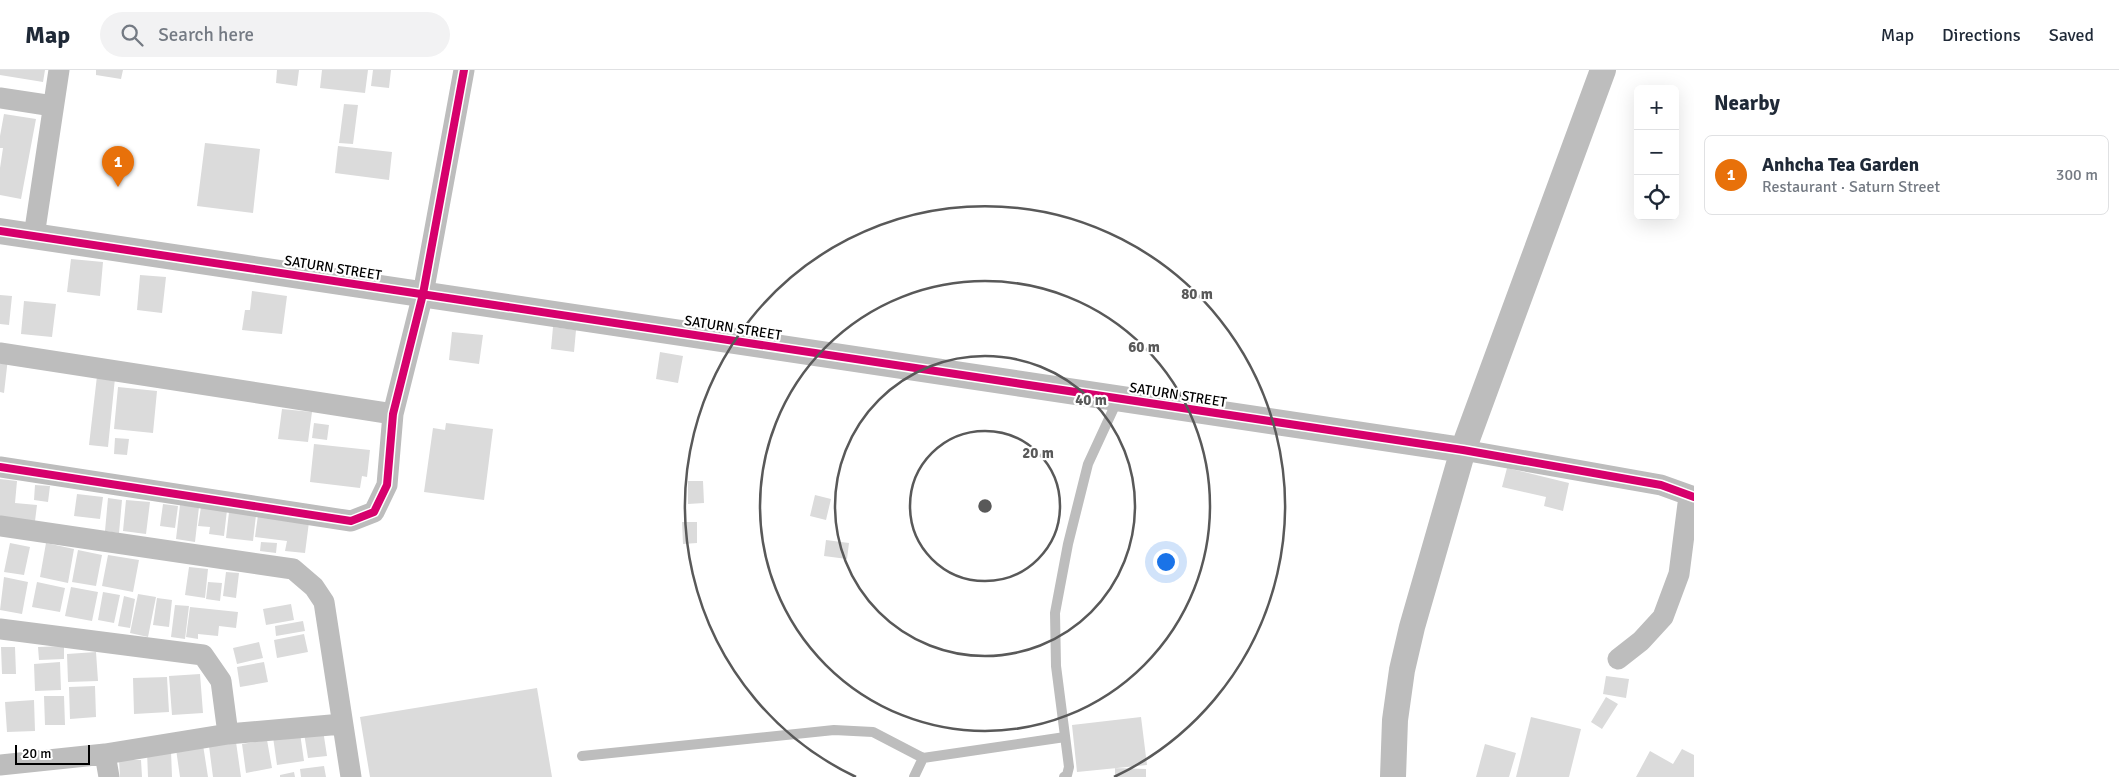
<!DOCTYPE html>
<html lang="en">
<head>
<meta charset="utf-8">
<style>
  body { margin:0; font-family:Signika,sans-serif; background:#f2f2f3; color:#1f2937 }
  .controls { position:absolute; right:15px; top:15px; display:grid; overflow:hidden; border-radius:8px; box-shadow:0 5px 20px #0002 }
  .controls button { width:45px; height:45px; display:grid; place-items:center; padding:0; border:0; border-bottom:1px solid #e0e1e3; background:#fff; color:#1f2937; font:25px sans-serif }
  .scale { position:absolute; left:15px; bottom:12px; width:75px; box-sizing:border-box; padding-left:5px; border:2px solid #000; border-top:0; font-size:14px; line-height:18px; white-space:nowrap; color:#000; -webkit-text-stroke:4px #fff; paint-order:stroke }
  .you { position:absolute; left:1165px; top:491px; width:18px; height:18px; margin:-12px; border:4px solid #fff; border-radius:50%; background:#1a73e8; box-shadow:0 0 0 8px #1a73e833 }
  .badge { display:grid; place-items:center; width:32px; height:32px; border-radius:50%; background:#7c3aed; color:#fff; font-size:16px; font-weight:700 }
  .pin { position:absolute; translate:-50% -41px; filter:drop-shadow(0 1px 2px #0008) }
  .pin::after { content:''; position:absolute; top:26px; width:18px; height:15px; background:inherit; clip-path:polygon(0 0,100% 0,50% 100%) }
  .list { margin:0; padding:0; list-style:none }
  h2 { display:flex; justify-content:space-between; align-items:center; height:65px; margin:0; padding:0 20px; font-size:21px }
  h2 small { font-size:16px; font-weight:400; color:#747a83 }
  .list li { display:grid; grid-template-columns:32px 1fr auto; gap:15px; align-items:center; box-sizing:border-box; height:80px; margin:0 10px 10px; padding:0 10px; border:1px solid #e0e1e3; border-radius:8px }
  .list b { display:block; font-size:19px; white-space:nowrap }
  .list p { margin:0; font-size:16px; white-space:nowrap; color:#747a83 }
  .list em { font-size:16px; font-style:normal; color:#747a83 }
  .icon { flex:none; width:28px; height:28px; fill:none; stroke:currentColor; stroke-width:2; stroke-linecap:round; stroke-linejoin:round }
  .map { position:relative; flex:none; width:1694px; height:707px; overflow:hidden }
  header { display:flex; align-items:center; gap:30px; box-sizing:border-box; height:70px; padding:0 25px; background:#fff; border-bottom:1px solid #e0e1e3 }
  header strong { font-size:24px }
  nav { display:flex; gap:28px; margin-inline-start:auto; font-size:18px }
  .search { width:350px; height:45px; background:#f2f2f3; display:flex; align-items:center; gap:12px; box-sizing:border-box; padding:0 18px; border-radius:28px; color:#747a83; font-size:19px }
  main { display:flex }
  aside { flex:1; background:#fff }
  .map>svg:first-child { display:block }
</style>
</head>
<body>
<header>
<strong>Map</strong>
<div class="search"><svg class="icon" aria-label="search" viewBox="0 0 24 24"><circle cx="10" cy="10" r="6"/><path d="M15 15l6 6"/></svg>Search here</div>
<nav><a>Map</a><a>Directions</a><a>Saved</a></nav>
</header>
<main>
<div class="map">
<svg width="1694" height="707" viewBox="0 0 1694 707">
  <rect width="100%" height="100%" fill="#fff"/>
  <path fill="#dbdbdb" d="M0 0H45L43 12 0 5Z
    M96 0H123L121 9 96 5Z
    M277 0H299L297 16 276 13Z
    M322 0H368L365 23 320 18Z
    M373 0H391L389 18 371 16Z
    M344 34 358 35 353 74 339 73Z
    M4 44 36 49 21 129 0 125V98L3 78H0V66Z
    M205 73 260 79 253 143 197 136Z
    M338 76 392 82 389 110 335 103Z
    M71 189 103 192 100 226 67 222Z
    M140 205 166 207 162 243 137 240Z
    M252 221 287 226 282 264 242 260 245 240H250Z
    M0 225 12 226 9 255 0 254Z
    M24 231 56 234 52 267 21 264Z
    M553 257 576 260 574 282 551 279Z
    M452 262 483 265 479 294 449 290Z
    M660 282 683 286 678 313 656 309Z
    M0 287 8 288 4 323 0 322Z
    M97 306 115 308 108 377 89 375Z
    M118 317 157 321 153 363 114 359Z
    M282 339 312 342 308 372 278 369Z
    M314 353 329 355 327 370 312 368Z
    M446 353 493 359 484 430 424 422 433 358 445 360Z
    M115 368 129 369 127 385 114 384Z
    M314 374 370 380 367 407 362 406 360 418 310 412Z
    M1507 398 1569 413 1563 441 1544 436 1546 427 1502 417Z
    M0 409 17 411 15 433 37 435 35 451 0 448Z
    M688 411H703L704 433 688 434Z
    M35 415 50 416 48 432 34 430Z
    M77 424 103 427 100 449 74 446Z
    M815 425 831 429 826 450 810 446Z
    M108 428 122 430 119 463 105 461Z
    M126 430 150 432 146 464 123 461Z
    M163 434 178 436 175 458 160 456Z
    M180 435 199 437 195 472 176 469Z
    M201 437 227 440 224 466 209 464 210 457 198 456Z
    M229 442 256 445 253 471 226 468Z
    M258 445 309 452 305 483 285 481 287 471 255 467Z
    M682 452H697V473L683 474Z
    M826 470 849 473 847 489 824 486Z
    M261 472 277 473 276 483 260 481Z
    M10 473 30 477 24 505 4 502Z
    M46 473 74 479 68 513 40 507Z
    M78 480 102 485 96 516 72 512Z
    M108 485 139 490 133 522 102 516Z
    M189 497 208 499 205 528 185 525Z
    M226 502 239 503 236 528 223 526Z
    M4 507 28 512 22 544 0 540Z
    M37 512 65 518 60 542 32 537Z
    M208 512 222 513 220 531 206 529Z
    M71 517 98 522 92 551 65 546Z
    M103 522 120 525 114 553 98 550Z
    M138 524 156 527 148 567 130 563Z
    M124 526 135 529 130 558 118 556Z
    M157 528 172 530 169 557 153 555Z
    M291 534 294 550 266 555 263 539Z
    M175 535 189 536 185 569 171 567Z
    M190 537 238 542 236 558 219 556 218 566 198 564V569L186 567Z
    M303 551 305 561 276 566 275 556Z
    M304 564 308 582 277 588 274 570Z
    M259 572 263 588 237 594 233 578Z
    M64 576V589L39 590 38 577Z
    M1 577H15L16 604H2Z
    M96 582 98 611 68 612 67 584Z
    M60 592 61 620 35 621 34 594Z
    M264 592 268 612 240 617 237 597Z
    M200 604 203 643 172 645 169 606Z
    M1606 606 1629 609 1626 628 1603 624Z
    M167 607 169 642 134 644 133 608Z
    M95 616 96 647 70 649 69 617Z
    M537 618 552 707H370L360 647Z
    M44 626H64L65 655H45Z
    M1606 627 1618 634 1602 659 1591 652Z
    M34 630 35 661 7 662 5 632Z
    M1141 647 1147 695 1077 702 1072 655Z
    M1531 647 1581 659 1569 707H1516Z
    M323 660 327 686 308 688 304 663Z
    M300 663 304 691 277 695 273 667Z
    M267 670 272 698 246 703 242 674Z
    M236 672 241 707H213L209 676Z
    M1485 674 1516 683 1509 707H1476Z
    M203 675 208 707H180L176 679Z
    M1682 679 1694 685V707H1636L1650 681 1673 694Z
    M147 681H171L172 707H148Z
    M119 690H141L142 707H120Z
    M324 696 326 707H301L300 699Z
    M1115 698 1146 699V707H1115Z
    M294 702 295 707H280V705Z"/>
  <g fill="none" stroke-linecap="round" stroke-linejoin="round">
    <path stroke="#bdbdbd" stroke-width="10" d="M582 686 834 660 873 662 923 688 914 707
      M923 688 1065 667
      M1064 707 1067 705 1069 697 1056 596 1055 543 1068 474 1088 394 1118 329"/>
    <path stroke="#bdbdbd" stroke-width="21" d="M0 28 53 36
      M34 166 59 0
      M0 283 393 344
      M1463 380 1661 415 1694 427
      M0 397 351 451 374 442 387 415 393 344 423 224 464 0
      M0 456 293 499 314 517 324 532 351 707
      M0 559 203 585 221 611 228 664
      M1618 589 1641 571 1663 547 1679 504 1689 426
      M105 684 228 664 342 654
      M0 695 105 684 109 707"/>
    <path stroke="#bdbdbd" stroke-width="26" d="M0 161 1463 380
      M1393 707 1395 650 1402 600 1412 557 1463 380 1603 0"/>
    <defs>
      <path id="cycleway" d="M0 161 1463 380 1661 415 1694 427
        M0 397 351 451 374 442 387 415 393 344 423 224 464 0"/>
    </defs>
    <use href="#cycleway" stroke="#fff" stroke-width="11"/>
    <use href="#cycleway" stroke="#d6006c" stroke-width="8"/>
  </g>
  <g fill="none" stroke="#595959" stroke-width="2.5">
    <circle cx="985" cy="436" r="75"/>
    <circle cx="985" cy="436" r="150"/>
    <circle cx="985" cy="436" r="225"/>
    <path d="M856 707A300 300 0 1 1 1114 707"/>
  </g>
  <g text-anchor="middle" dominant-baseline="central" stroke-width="4.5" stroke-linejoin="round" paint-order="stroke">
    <g font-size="14" fill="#000" stroke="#fff">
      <text transform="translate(333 198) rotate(9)">SATURN STREET</text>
      <text transform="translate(733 258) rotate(9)">SATURN STREET</text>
      <text transform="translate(1178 325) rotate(9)">SATURN STREET</text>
    </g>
  </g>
  <circle cx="985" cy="436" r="8" fill="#595959" stroke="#fff" stroke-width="2.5"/>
  <g font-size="15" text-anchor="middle" font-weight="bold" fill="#595959" stroke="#fff" stroke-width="4.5" stroke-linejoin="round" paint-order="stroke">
    <text x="1197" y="229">80 m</text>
    <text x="1144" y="282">60 m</text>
    <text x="1091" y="335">40 m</text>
    <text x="1038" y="388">20 m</text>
  </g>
</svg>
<div class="controls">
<button>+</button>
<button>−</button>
<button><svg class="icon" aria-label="locate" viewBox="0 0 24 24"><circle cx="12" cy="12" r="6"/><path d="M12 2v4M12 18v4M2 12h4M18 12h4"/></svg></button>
</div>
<div class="scale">20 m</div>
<div class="you"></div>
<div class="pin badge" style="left:118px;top:117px;background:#e8710a">1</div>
</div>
<aside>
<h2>Nearby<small></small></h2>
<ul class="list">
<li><span class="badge" style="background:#e8710a">1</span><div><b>Anhcha Tea Garden</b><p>Restaurant · Saturn Street</p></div><em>300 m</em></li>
</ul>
</aside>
</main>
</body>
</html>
